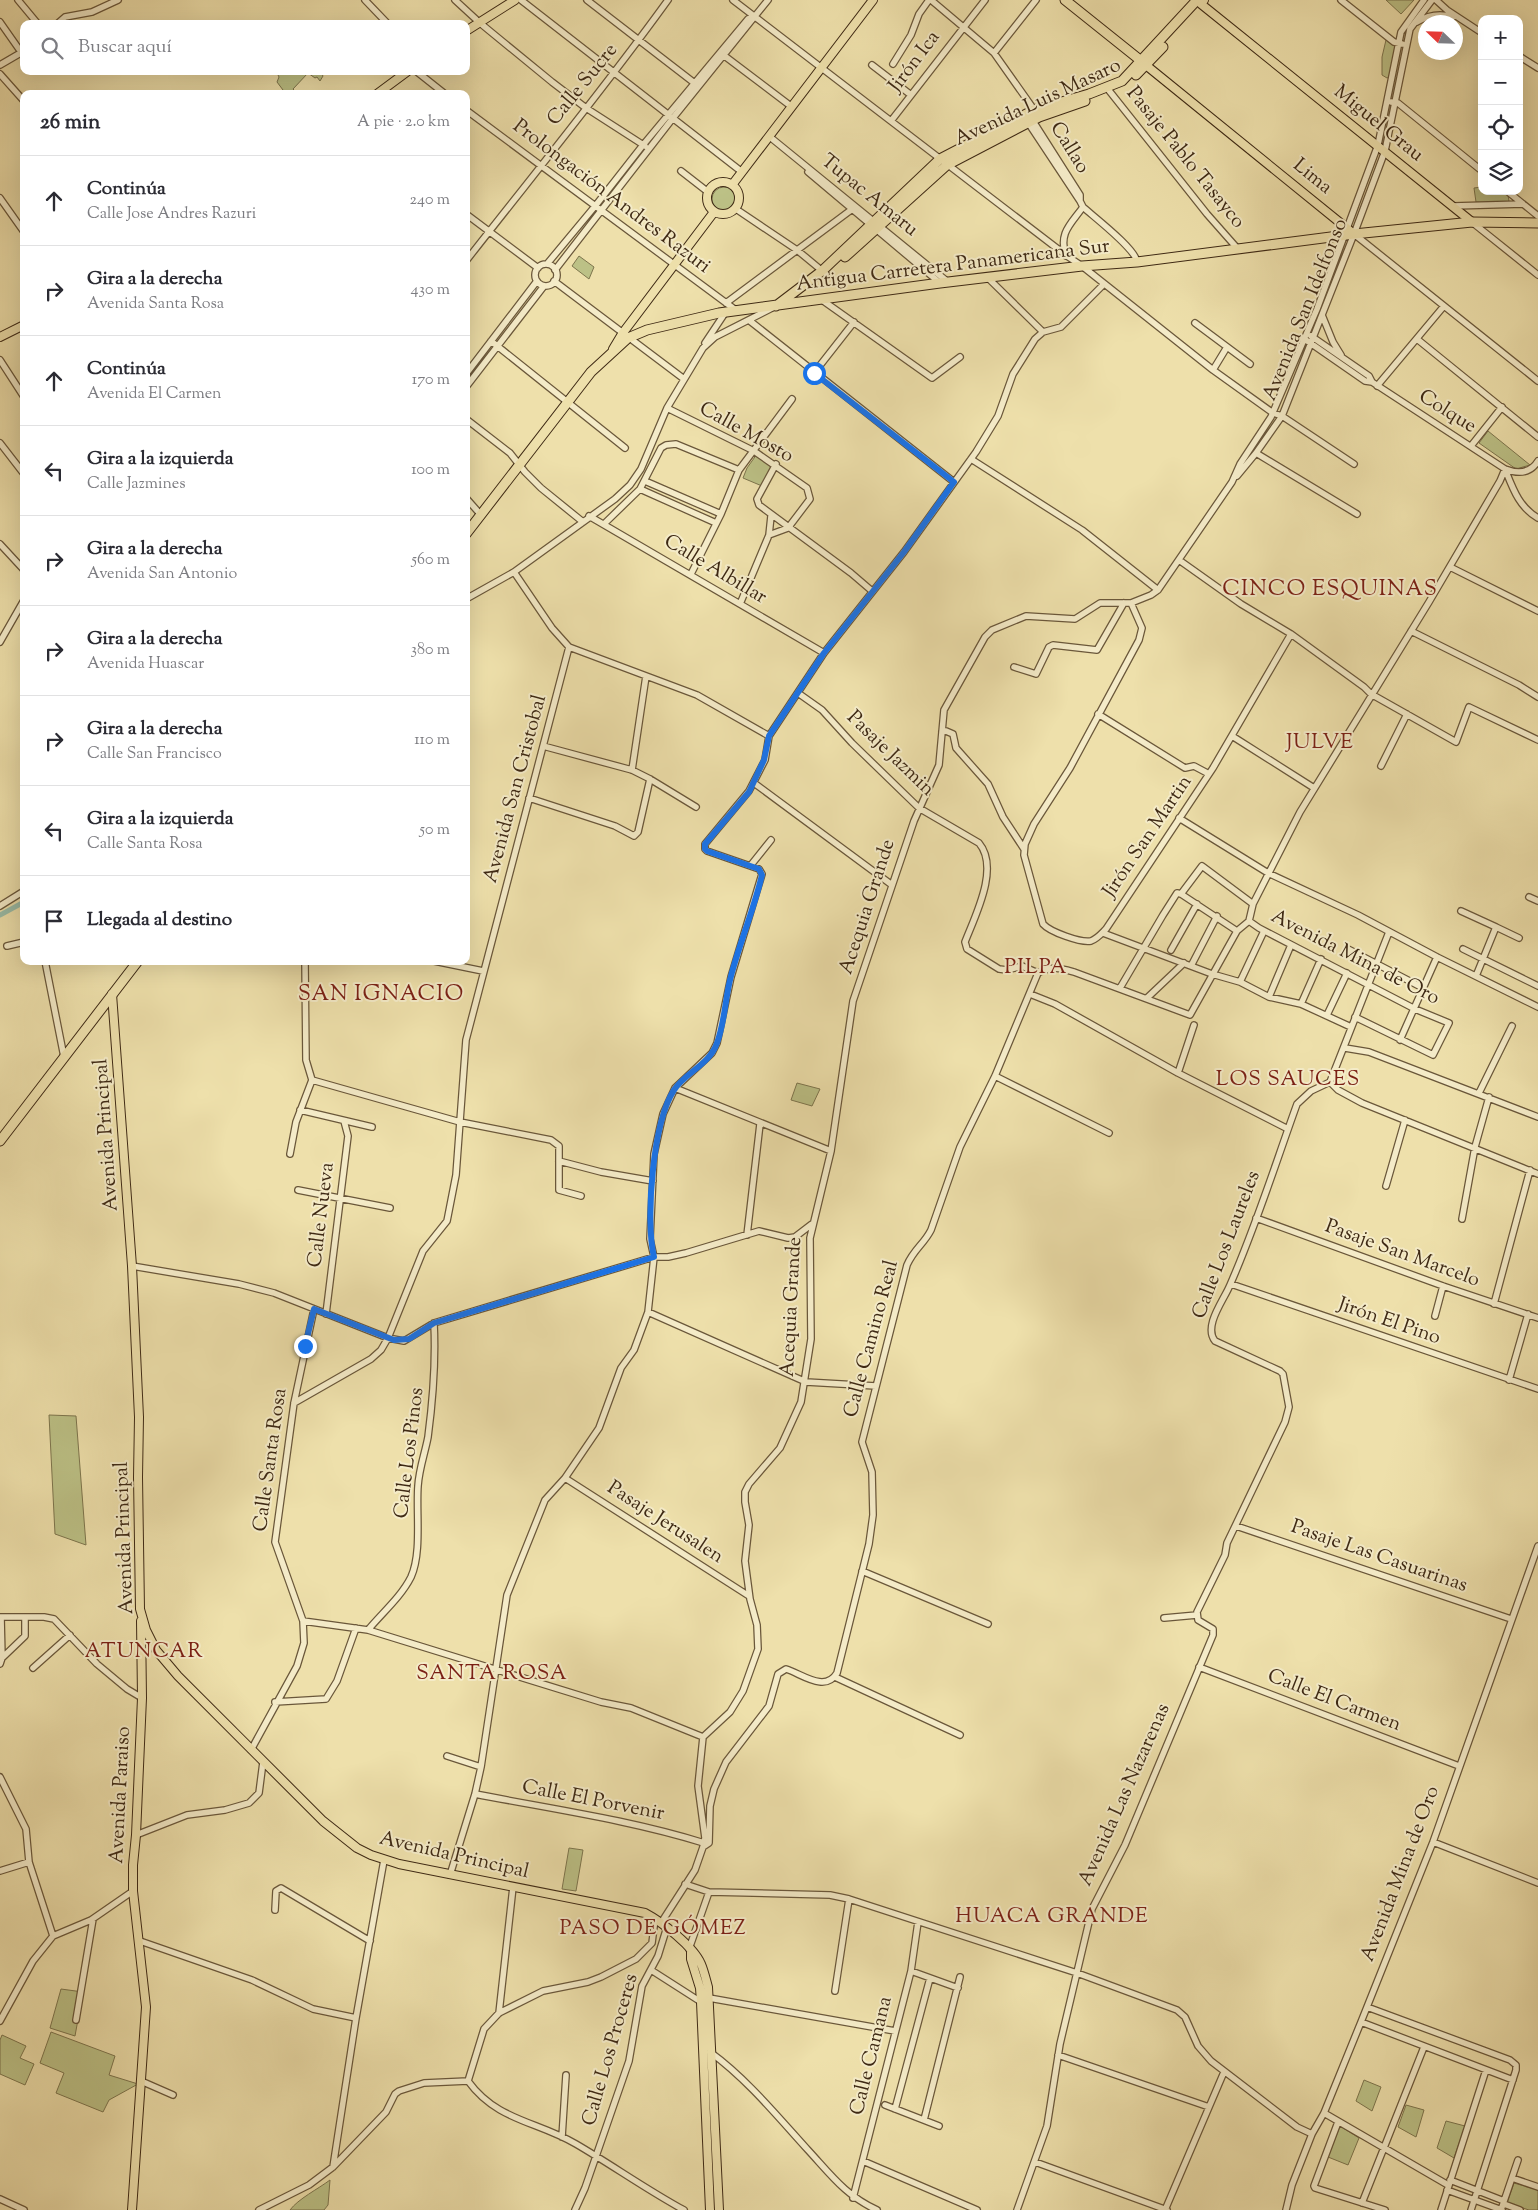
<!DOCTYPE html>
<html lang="es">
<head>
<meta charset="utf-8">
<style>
  body { margin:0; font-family:"Sorts Mill Goudy",serif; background:#f7f7f7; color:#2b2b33 }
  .controls { position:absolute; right:15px; top:15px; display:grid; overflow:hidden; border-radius:10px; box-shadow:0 5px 20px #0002 }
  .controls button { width:45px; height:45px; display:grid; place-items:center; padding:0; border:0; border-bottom:1px solid #e1e1e2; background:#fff; color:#2b2b33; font:25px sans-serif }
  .compass { position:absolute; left:1418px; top:15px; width:45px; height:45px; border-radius:50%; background:#fff; box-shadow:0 5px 20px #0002; rotate:293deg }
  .stop { position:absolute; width:15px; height:15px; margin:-11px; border:4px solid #1a73e8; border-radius:50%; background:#fff }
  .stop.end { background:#1a73e8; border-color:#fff; box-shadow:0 1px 5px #0008 }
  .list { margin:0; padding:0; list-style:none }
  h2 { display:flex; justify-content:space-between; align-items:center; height:65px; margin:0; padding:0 20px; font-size:21px }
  h2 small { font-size:16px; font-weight:400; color:#7c7c81 }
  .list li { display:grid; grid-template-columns:32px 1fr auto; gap:15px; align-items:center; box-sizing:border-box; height:90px; padding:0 20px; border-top:1px solid #e1e1e2 }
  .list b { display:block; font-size:19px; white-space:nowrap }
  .list p { margin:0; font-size:16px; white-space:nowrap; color:#7c7c81 }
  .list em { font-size:16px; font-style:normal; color:#7c7c81 }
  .icon { flex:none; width:28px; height:28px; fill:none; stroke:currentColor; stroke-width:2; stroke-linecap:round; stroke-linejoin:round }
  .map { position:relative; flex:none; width:1538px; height:2210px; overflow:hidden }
  .search { position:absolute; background:#fff; box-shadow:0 5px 20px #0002; left:20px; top:20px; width:450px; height:55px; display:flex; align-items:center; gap:12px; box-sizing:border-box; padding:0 18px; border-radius:10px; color:#7c7c81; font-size:19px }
  .panel { position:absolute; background:#fff; box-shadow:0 5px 20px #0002; left:20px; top:90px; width:450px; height:875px; border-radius:10px }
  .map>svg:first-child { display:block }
</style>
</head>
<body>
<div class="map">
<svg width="1538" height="2210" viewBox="0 0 1538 2210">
  <rect width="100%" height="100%" fill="#eee0ab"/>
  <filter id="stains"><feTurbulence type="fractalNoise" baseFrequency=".004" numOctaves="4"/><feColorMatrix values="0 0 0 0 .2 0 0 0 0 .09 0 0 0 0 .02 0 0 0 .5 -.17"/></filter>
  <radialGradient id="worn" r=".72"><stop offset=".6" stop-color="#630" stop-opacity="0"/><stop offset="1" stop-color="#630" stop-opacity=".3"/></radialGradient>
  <path fill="#bcc186" stroke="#7d754d" d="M1386 0H1414L1401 14Z
    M1386 40 1395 46 1390 77 1387 78 1382 75V57Z
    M276 71H320L323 76 320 81 317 77 315 78 308 73 293 89 298 94H286L277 82 279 77Z
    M712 199a12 12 0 1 1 24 0a12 12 0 1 1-24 0Z
    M1482 187V191H1503L1508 195 1509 201 1503 204 1476 202 1474 188Z
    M579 256 594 267 589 279 572 266Z
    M1488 431 1530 465 1516 469 1479 443Z
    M757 454 773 464 762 486 743 478 747 468Z
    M797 1083 820 1089 812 1106 791 1100Z
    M49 1415 76 1416 86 1545 55 1534Z
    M569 1848 583 1850 576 1891 562 1889Z
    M61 1989 83 1992 75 2036 50 2028Z
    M51 2032 115 2056 109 2075 138 2084 109 2100 103 2112 56 2093 64 2073 40 2063Z
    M2 2035 26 2046 20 2058 34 2064 25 2085 0 2074V2040Z
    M1364 2080 1381 2087 1372 2111 1356 2101Z
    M1406 2105 1424 2110 1416 2137 1398 2127Z
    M1446 2121 1465 2126 1454 2158 1437 2148Z
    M1340 2126 1359 2138 1348 2165 1328 2157Z
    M330 2180 328 2205 324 2210H290C298 2199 318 2189 330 2180Z
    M1514 2183 1538 2190V2210H1529L1507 2203Z"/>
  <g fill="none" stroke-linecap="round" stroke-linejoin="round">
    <path stroke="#99bda9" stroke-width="5" d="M0 915 24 902"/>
    <defs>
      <path id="minor" d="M18 0 38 24
        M365 0 388 24
        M455 0 480 23 552 82 586 108 645 146
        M521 0 742 172
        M587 0 697 85
        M733 0 1067 256 1082 266 1213 370 1273 413 1282 416 1354 464
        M931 0 994 53 1035 111
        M1341 0 1394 42 1402 44
        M1436 0 1447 10 1482 33
        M0 22 21 52
        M1417 22C1428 15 1440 13 1453 17
        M57 24 65 17 92 12 118 0
        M994 53 1036 0
        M722 54 792 107
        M1519 56 1538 68
        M893 64 911 35 919 14 929 0
        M0 65 24 51
        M872 65 911 95
        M416 71 445 94
        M0 74 24 101
        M1107 88 1207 214 1237 248
        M1391 102 1398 103 1482 171
        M466 110 737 311
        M891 121 985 0
        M1027 121 1080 201V195L1031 118
        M770 137 948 282
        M681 171 708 192
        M808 172 940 283
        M1507 191 1538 216
        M0 198 24 232
        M1080 201 1083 207C1094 217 1136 249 1137 262
        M1453 206 1523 204
        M736 209 797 250 826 274
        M466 214 538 268
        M1473 223 1538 275
        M1354 234 1538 381
        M1066 256C1058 233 1071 224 1083 207
        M466 261C534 174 604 89 668 0
        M547 264 596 205 643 145 748 19 754 16
        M535 275a11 11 0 1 1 22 0a11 11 0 1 1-22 0Z
        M555 270 673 118 768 0
        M989 279 1043 332
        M554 281 684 379
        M822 300 932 378 960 357
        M726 303 855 207
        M1322 315 1333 342 1341 355
        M750 321 954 482
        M1195 323 1250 364
        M1311 336 1369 376 1372 382
        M1303 338 1365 381 1372 382 1505 469C1518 474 1530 474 1538 461
        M1417 339 1538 437
        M491 341 625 448
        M705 343 725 313
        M0 360 24 397
        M1213 370 1227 347
        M814 373 854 322
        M466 374 537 281
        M1377 386 1444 306
        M466 387 544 286
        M667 408 754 451 807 488 810 499 788 528 769 535
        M466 419 510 453 525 472 541 488 583 522
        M0 443 24 474
        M1471 446 1502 407
        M1256 453 1357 514
        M971 459 1082 530 1158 590
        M776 464 757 499 759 505 851 573 872 591
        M1505 469C1513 489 1519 507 1538 518
        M1237 476 1256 453 1282 416 1354 234 1385 151 1410 29 1432 0
        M645 481 721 514
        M640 489 716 523
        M466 498 481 515
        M589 516 824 653
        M604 524 640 489 661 448 666 445 676 444 739 470
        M0 544 24 570
        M1179 560 1241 604 1291 634 1364 687 1371 694 1456 742 1469 707 1538 740
        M1450 567 1538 611
        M514 572 552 628 569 647 697 695 769 736
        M691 574 721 514 739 470 792 399
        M466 599 514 572 615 499 630 485 641 469 667 408 703 348 715 337 774 307
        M1131 603 1142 628 1139 640 1070 768 1034 824 1025 844 1024 855 1043 924C1050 932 1081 943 1091 941 1097 939 1102 933 1106 929L1213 768 1291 634
        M740 604 769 535 771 516
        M1411 631 1519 685 1538 697
        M0 642 24 600
        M1014 667 1036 674 1049 647 1053 645 1097 650 1124 603
        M798 693 822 710 852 743 919 808 979 843C1000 868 975 916 965 942L967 949 999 969 1007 970 1022 966 1038 973
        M1098 714 1185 768 1194 766 1209 774
        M942 732 946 731 953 734 956 748 988 784 1003 817 1024 849
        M1232 736 1314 788
        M543 746 632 770 650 779 696 807
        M1381 766 1407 714
        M632 770 646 676
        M754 783 892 885
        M529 798 615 826 634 836 638 832 650 779
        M1179 818 1268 873 1358 915 1437 957 1538 1007
        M751 865 771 840
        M1181 894 1237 931
        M1529 897 1538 901
        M0 906 24 891
        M1461 911 1496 927 1476 976
        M1249 921 1253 904 1300 812 1429 602 1500 481 1505 469
        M1249 921 1259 928 1415 1009 1449 1023 1433 1055 1355 1017
        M1496 927 1519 938
        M1103 933 1212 974 1240 982 1269 997 1301 1004 1351 1027
        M7 946 24 942
        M1348 949 1423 988
        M1463 949 1538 986
        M1171 950 1197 904
        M45 961 64 1057
        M434 961 483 971
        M1191 966 1217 916
        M1038 973C1052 966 1059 968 1074 972L1190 1015 1237 931 1249 921
        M1240 982 1264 931
        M1120 988 1163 915 1177 893 1181 894 1202 866 1253 904
        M1030 994 1055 1004 1178 1073 1288 1129
        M1269 997 1291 945
        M1147 998 1184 963
        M1301 1004 1321 959
        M1327 1015 1347 973
        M1400 1040 1437 957
        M1345 1048 1369 1052 1538 1117
        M1178 1073 1194 1025
        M995 1076 1109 1133
        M312 1080 460 1122 551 1140 559 1146V1190L581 1196
        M1330 1082 1338 1090 1362 1103 1538 1174
        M1330 1082 1389 932
        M675 1088 831 1151
        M1479 1093 1512 1026
        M300 1110 372 1127
        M290 1154 296 1122 312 1080 306 1060 305 961
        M559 1161 601 1172 653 1181
        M1386 1186 1405 1120
        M298 1190 390 1208
        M1256 1218 1443 1286 1538 1318
        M1462 1219 1475 1147 1489 1097
        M747 1235 760 1124
        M132 1266 239 1284 274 1293 388 1338 423 1251 447 1221 448 1216 456 1175 466 1040 569 647
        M1231 1284 1538 1389
        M1494 1304 1530 1170
        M648 1312 806 1382 876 1386
        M326 1314 348 1136 344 1121
        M1435 1316 1443 1286
        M1509 1380 1528 1314
        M294 1403 371 1359 381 1350 388 1338 404 1341 434 1323 654 1257H668L686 1253 759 1231 788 1238 795 1237 812 1224
        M565 1478 749 1596
        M1236 1526 1511 1619
        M862 1571 988 1624
        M0 1617H44L54 1619 97 1664 127 1689 142 1698
        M1164 1618 1197 1615
        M303 1621 368 1630 601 1702 631 1708 703 1737
        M368 1630C382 1613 401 1597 411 1577 422 1553 416 1512 418 1486 419 1469 425 1453 428 1437 433 1399 436 1362 434 1323
        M2 1658 25 1636V1617
        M0 1664 2 1658 1 1617
        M1199 1667 1459 1766
        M33 1668 70 1635
        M835 1677 960 1735
        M275 1702 326 1699 337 1681 356 1628
        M251 1750 297 1666 304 1643 303 1621 275 1542 294 1403 314 1309
        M447 1756 481 1767
        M0 1777 26 1829 29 1862 53 1936
        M475 1794C552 1809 630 1820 704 1843
        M136 1835 187 1815 225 1810 249 1803 259 1793 263 1762
        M1433 1842 1538 1883
        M703 1847 709 1843 710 1806 714 1789 726 1762 769 1706 778 1674 786 1669C802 1674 825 1693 837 1673L869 1544 873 1515 872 1472 862 1442 907 1265C914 1249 924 1244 931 1230L960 1147 995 1076 1038 973
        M0 1871 29 1862
        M450 1875 475 1794 481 1767 507 1595 545 1500 565 1478 599 1428 621 1368 634 1350 648 1312 654 1257 650 1239 654 1154 663 1114 675 1088 712 1053 717 1043 731 977 762 874 759 869 707 851 705 849V844L749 791 765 760 769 736 824 653 904 552 976 452 998 416 1013 374 1035 339 1043 332 1061 327 1103 285
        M685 1884 709 1892 830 1895 849 1899 1077 1973 1177 2010 1185 2017 1198 2046 1211 2061 1297 2127 1312 2134
        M275 1910 276 1891 281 1888 370 1941
        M655 1919 652 1943 636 1959 601 1977 588 1982 543 1991 499 2013 484 2029 468 2081C497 2121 537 2121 576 2144 612 2165 647 2190 684 2210
        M661 1923 695 1870 703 1847 705 1838 698 1786 703 1737 730 1712 743 1691 758 1649 757 1625 750 1599 745 1561 749 1525 745 1502V1492L749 1484 780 1448 801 1402 811 1339 810 1238 831 1151 853 1001 914 821 939 765 944 710 985 637 992 630 1026 616 1075 619 1100 603H1131L1151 595 1158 590 1232 482 1240 464 1271 417 1317 309 1378 145 1401 32 1424 0
        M140 1941 252 1980 313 2009 356 2018
        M689 1949 709 1892
        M651 1970 701 2002
        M911 1971 958 1988
        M835 1991 849 1899
        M709 1998 895 2031
        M1367 2007 1510 2060 1516 2065V2070L1471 2210
        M499 2013 513 1887
        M76 2020 93 1919
        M0 2021 33 1961 53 1936 91 1920 133 1891
        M1361 2022 1513 2080
        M710 2052C747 2079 778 2117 808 2150 831 2175 846 2196 877 2210
        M1058 2055 1209 2107
        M141 2081 173 2095
        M885 2105 939 2126
        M895 2109 930 1978
        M1324 2113 1448 2185
        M924 2120 960 1977
        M1338 2122 1314 2186 1315 2188 1385 2210
        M562 2137 566 2075
        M863 2161 977 2210
        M1035 2162 1167 2210
        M333 2167 356 2018 384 1860
        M1512 2178 1538 2187
        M1450 2180 1504 2201
        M1447 2190 1502 2210
        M853 2198 911 1971 918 1922
        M0 2199 24 2210
        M1362 2203 1424 2047
        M1504 2204 1520 2210
        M259 2210 309 2185 333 2167 386 2112 395 2094 399 2091 424 2083 468 2081
        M575 2210 585 2188 629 2061 642 1986 658 1956 667 1927
        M1017 2210 1047 2126 1060 2044 1092 1909 1125 1845 1213 1635V1629L1198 1620 1197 1612 1225 1555 1227 1543 1285 1422 1289 1407 1283 1374 1280 1371 1215 1341C1203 1326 1224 1300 1230 1285 1256 1226 1275 1165 1297 1104L1311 1091 1330 1082
        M1165 2210 1224 2072
        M1286 2210 1292 2185 1312 2134 1324 2113 1361 2022 1433 1842 1538 1546
        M1441 2210 1486 2070
        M1501 2210 1518 2160"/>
      <path id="major" d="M1204 0 1201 4 1472 222
        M466 31 515 0
        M1147 66 1354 234
        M377 94 408 71
        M707 198a16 16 0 1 1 32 0a16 16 0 1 1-32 0Z
        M732 185 873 0
        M0 337 24 325
        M613 349 622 334 714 212
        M112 994 132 1266 139 1417 138 1477 140 1609 146 1630 156 1650 178 1676 323 1821 357 1848 371 1855 399 1864 645 1913C662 1922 693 1946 701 1964 704 1971 706 1980 708 1987L719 2210
        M691 1952V1959L700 1988 701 2002 710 2210
        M132 2210 146 2007 133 1891V1865L136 1835 142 1698 141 1621"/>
      <path id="highway" d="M1065 0 1145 64
        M1136 75 1163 47
        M845 257 947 165 1039 117 1085 101
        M776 306 822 271 940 159 1034 110 1089 94 1122 81 1197 0
        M466 534 591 372 628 338 647 330 719 313 940 283 1082 266 1137 262 1354 234 1472 222 1538 223
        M0 1141 138 961"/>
    </defs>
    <use href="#minor" stroke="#6a573a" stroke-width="8"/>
    <use href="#major" stroke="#3e2914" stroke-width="10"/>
    <use href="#highway" stroke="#3e2914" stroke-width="11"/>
    <use href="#minor" stroke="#f4ebc8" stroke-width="5.5"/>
    <use href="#major" stroke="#eee0ab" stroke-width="8"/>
    <use href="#highway" stroke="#eee0ab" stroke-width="9"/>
  </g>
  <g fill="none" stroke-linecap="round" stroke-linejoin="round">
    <path stroke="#1a73e8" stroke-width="6" d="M305 1346 314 1309 394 1340 409 1339 434 1323 654 1257C645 1220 653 1122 674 1090 685 1073 710 1064 717 1043 725 1022 725 998 731 976 740 942 754 909 762 875L759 869 707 851 705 849V844L749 792 764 760 769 736 824 653 904 552 954 482 814 373"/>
  </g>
  <g text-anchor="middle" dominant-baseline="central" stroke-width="4" stroke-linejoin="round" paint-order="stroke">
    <g font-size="20" fill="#3e2914" stroke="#f4ebc8">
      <text transform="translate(915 62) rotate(-53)">Jirón Ica</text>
      <text transform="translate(583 85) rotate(-51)">Calle Sucre</text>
      <text transform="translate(1038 103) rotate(-25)">Avenida Luis Masaro</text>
      <text transform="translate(1378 124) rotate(39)">Miguel Grau</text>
      <text transform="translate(1069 148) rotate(58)">Callao</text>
      <text transform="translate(1185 158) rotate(51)">Pasaje Pablo Tasayco</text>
      <text transform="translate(1312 177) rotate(39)">Lima</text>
      <text transform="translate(869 196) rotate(39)">Tupac Amaru</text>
      <text transform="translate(611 197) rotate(37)">Prolongación Andres Razuri</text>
      <text transform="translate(953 266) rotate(-7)">Antigua Carretera Panamericana Sur</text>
      <text transform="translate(1306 310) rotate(-68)">Avenida San Idelfonso</text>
      <text transform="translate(1447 412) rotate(32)">Colque</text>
      <text transform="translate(746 433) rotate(29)">Calle Mosto</text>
      <text transform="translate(715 570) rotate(31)">Calle Albillar</text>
      <text transform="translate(890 754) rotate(44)">Pasaje Jazmin</text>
      <text transform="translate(516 789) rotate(-75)">Avenida San Cristobal</text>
      <text transform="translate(1148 837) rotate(-56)">Jirón San Martin</text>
      <text transform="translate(868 907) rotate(-72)">Acequia Grande</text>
      <text transform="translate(1355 958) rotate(27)">Avenida Mina de Oro</text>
      <text transform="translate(107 1135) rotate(-94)">Avenida Principal</text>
      <text transform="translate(322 1215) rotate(-83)">Calle Nueva</text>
      <text transform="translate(1227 1245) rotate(-69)">Calle Los Laureles</text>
      <text transform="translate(1402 1254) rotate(20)">Pasaje San Marcelo</text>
      <text transform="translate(792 1307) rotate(-87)">Acequia Grande</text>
      <text transform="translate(1389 1322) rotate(19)">Jirón El Pino</text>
      <text transform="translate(872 1339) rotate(-75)">Calle Camino Real</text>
      <text transform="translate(410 1453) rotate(-83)">Calle Los Pinos</text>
      <text transform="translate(271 1460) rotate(-82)">Calle Santa Rosa</text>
      <text transform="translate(665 1523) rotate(33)">Pasaje Jerusalen</text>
      <text transform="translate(125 1538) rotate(-92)">Avenida Principal</text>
      <text transform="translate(1379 1557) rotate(19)">Pasaje Las Casuarinas</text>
      <text transform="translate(1334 1701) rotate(21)">Calle El Carmen</text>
      <text transform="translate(121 1795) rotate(-87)">Avenida Paraiso</text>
      <text transform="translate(1125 1795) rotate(-66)">Avenida Las Nazarenas</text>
      <text transform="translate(593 1801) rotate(11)">Calle El Porvenir</text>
      <text transform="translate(454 1856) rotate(13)">Avenida Principal</text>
      <text transform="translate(1401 1874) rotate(-69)">Avenida Mina de Oro</text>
      <text transform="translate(611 2050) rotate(-74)">Calle Los Proceres</text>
      <text transform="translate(872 2056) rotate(-76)">Calle Camana</text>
    </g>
    <g font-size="21" letter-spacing="1" fill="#7a1f14" stroke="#f4ebc8">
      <text x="1320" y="743">JULVE</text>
      <text x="1036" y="968">PILPA</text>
      <text x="1288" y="1080">LOS SAUCES</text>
      <text x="144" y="1652">ATUNCAR</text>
      <text x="492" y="1674">SANTA ROSA</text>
      <text x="1052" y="1917">HUACA GRANDE</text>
      <text x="653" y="1929">PASO DE GÓMEZ</text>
    </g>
    <g font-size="22" letter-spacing="1" fill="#7a1f14" stroke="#f4ebc8">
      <text x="1330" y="590">CINCO ESQUINAS</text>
      <text x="381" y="995">SAN IGNACIO</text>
    </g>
  </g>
  <rect width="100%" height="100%" filter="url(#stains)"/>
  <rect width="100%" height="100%" fill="url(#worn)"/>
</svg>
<div class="controls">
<button>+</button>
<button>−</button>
<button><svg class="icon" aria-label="locate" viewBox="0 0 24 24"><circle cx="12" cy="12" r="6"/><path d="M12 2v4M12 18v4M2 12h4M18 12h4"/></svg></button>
<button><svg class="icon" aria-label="layers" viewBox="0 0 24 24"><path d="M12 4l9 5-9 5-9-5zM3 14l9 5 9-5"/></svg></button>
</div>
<svg class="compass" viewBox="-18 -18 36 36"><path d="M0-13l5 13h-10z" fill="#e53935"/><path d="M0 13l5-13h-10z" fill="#7c7c81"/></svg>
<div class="stop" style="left:814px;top:373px"></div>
<div class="stop end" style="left:305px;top:1346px"></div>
<div class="search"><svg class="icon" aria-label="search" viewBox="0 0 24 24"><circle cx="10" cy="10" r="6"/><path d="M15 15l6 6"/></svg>Buscar aquí</div>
<section class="panel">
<h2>26 min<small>A pie · 2.0 km</small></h2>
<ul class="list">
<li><svg class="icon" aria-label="ahead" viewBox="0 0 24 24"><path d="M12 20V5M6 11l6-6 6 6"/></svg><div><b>Continúa</b><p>Calle Jose Andres Razuri</p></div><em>240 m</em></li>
<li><svg class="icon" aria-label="right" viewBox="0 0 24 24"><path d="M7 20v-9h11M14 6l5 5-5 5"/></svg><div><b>Gira a la derecha</b><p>Avenida Santa Rosa</p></div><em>430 m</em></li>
<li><svg class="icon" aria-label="ahead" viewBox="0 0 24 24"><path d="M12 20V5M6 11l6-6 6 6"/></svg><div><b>Continúa</b><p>Avenida El Carmen</p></div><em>170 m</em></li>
<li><svg class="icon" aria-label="left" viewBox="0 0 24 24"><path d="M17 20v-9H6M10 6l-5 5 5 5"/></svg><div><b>Gira a la izquierda</b><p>Calle Jazmines</p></div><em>100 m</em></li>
<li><svg class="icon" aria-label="right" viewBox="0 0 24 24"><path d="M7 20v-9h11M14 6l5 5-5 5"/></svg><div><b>Gira a la derecha</b><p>Avenida San Antonio</p></div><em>560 m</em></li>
<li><svg class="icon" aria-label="right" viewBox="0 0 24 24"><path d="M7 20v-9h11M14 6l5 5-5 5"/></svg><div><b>Gira a la derecha</b><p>Avenida Huascar</p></div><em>380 m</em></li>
<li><svg class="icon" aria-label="right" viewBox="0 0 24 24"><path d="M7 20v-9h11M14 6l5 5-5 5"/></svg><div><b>Gira a la derecha</b><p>Calle San Francisco</p></div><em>110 m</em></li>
<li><svg class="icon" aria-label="left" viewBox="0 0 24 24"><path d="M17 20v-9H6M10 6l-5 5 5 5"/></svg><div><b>Gira a la izquierda</b><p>Calle Santa Rosa</p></div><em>50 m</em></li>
<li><svg class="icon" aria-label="arrive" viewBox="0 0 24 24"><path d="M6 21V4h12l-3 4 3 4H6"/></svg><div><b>Llegada al destino</b></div></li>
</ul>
</section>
</div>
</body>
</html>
